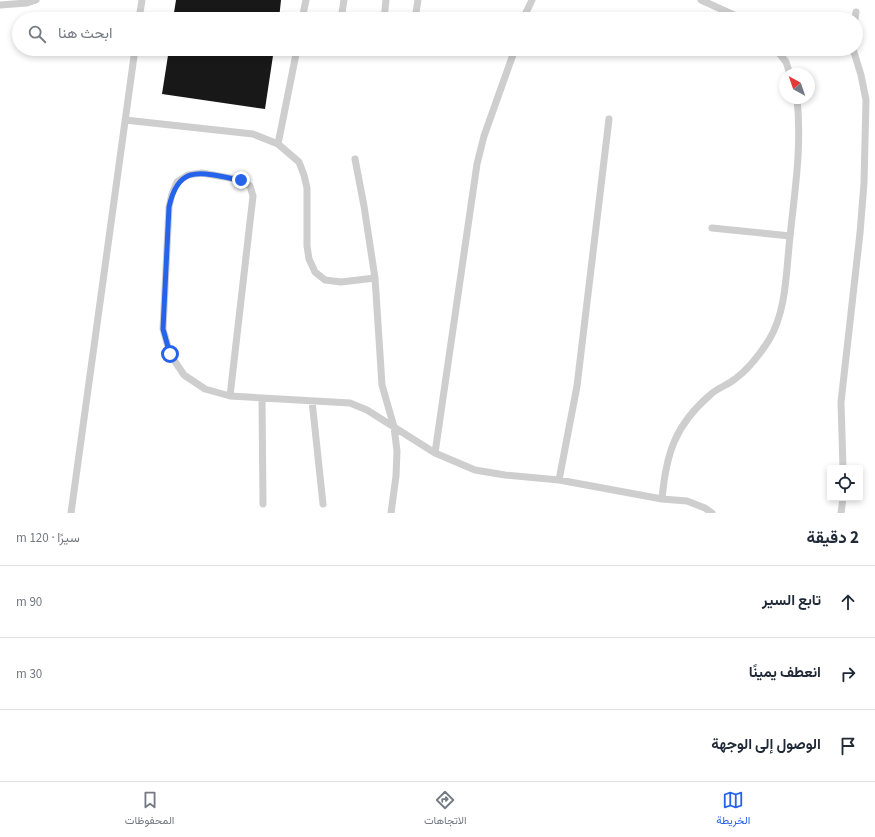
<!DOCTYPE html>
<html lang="ar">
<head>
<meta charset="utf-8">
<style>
  body { margin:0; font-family:"Source Sans 3",Vazirmatn,sans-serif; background:#f2f2f3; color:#1f2937; direction:rtl }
  .controls { position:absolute; right:12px; bottom:12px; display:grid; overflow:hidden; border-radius:4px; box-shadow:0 2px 6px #0003 }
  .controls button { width:36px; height:36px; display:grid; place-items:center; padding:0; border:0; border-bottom:1px solid #e0e1e3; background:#fff; color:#1f2937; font:20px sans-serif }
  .compass { position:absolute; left:779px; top:68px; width:36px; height:36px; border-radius:50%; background:#fff; box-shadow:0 2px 6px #0003; rotate:320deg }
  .stop { position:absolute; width:12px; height:12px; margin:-9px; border:3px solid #2563eb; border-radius:50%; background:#fff }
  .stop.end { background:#2563eb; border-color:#fff; box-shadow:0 1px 4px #0008 }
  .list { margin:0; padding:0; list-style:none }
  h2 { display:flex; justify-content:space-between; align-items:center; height:52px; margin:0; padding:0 16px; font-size:17px }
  h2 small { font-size:13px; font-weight:400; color:#747a83 }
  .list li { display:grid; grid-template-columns:26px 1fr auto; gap:12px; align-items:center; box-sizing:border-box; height:72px; padding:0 16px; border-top:1px solid #e0e1e3 }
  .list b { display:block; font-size:15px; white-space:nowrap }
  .list em { font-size:13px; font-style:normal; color:#747a83 }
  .icon { flex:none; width:22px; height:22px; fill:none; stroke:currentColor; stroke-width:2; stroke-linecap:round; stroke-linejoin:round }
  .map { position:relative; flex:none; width:875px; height:513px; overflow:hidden; direction:ltr }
  .search { position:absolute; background:#fff; box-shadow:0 2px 6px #0003; left:12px; right:12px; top:12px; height:44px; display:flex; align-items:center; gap:10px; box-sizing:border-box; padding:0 14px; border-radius:22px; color:#747a83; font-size:15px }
  .sheet { height:268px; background:#fff }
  nav { display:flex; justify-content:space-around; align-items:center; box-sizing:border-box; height:56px; border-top:1px solid #e0e1e3; background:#fff; font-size:11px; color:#747a83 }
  nav a { display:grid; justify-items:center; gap:2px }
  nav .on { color:#2563eb }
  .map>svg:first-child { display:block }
</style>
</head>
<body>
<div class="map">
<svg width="875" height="513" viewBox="0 0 875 513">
  <rect width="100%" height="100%" fill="#fff"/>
  <path fill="#181818" d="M176 0H281L279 19H173Z
    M169 49H274L265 109 162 94Z"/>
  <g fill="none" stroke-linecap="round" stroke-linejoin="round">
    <path stroke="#cecece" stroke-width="7" d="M701 0 743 19
      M0 5 27 3 36 0
      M139 19 142 0
      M302 19 306 0
      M341 19 344 0
      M384 19 386 0
      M415 19 418 0
      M523 19 532 0
      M855 19 856 12
      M776 49 786 62 790 74
      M125 120 253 134 278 144 299 162 304 175 307 188V246L309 259 315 272 325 280 341 282 375 278
      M278 144 297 49
      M355 159 364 206 375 278 382 385 394 427 397 451 396 476 391 513
      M712 228 790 236
      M230 396 253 196 250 186 241 180 202 173 188 175 177 182 172 194 169 207 163 329 170 354 184 375 205 389 230 396 350 403 367 410 435 453 475 470 505 475 559 480 662 499 687 501 705 508 712 513
      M262 399 263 504
      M312 401 323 504
      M435 453 477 164 484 136 515 49
      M843 468 841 402 860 233 864 183 866 100 861 75 853 49
      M559 480 577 386 609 119
      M662 499C666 454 675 425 710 395 717 388 728 385 735 379 749 369 760 354 769 340 787 310 786 270 790 237 795 188 802 147 797 98
      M71 513 135 49
      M841 513 843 498"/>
  </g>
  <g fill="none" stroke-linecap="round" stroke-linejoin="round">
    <path stroke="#2563eb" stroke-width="5" d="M170 354 163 329 169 207C179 161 204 174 241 180"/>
  </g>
</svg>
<div class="controls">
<button><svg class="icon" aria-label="locate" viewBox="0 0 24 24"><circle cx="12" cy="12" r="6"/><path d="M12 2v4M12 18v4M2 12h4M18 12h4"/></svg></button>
</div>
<svg class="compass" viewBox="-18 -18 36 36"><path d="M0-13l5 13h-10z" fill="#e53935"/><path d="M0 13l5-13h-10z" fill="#747a83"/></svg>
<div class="stop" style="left:170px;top:354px"></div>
<div class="stop end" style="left:241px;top:180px"></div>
<div class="search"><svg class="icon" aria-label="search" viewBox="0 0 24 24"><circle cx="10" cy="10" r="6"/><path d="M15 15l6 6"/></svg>ابحث هنا</div>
</div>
<section class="sheet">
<h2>2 دقيقة<small>سيرًا · 120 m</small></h2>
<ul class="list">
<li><svg class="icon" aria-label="ahead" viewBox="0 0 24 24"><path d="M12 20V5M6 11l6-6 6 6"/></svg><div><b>تابع السير</b></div><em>90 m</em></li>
<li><svg class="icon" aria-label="right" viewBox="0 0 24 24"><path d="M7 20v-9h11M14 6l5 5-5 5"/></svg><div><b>انعطف يمينًا</b></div><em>30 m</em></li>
<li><svg class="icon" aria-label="arrive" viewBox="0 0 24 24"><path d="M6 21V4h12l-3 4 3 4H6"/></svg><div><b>الوصول إلى الوجهة</b></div></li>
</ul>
</section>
<nav>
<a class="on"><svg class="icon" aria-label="map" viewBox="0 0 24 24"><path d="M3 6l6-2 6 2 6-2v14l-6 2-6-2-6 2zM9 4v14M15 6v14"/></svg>الخريطة</a>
<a><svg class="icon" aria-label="directions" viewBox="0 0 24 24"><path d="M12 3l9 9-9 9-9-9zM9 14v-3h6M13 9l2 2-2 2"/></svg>الاتجاهات</a>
<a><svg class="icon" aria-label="saved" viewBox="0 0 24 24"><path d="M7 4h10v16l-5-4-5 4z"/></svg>المحفوظات</a>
</nav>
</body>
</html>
